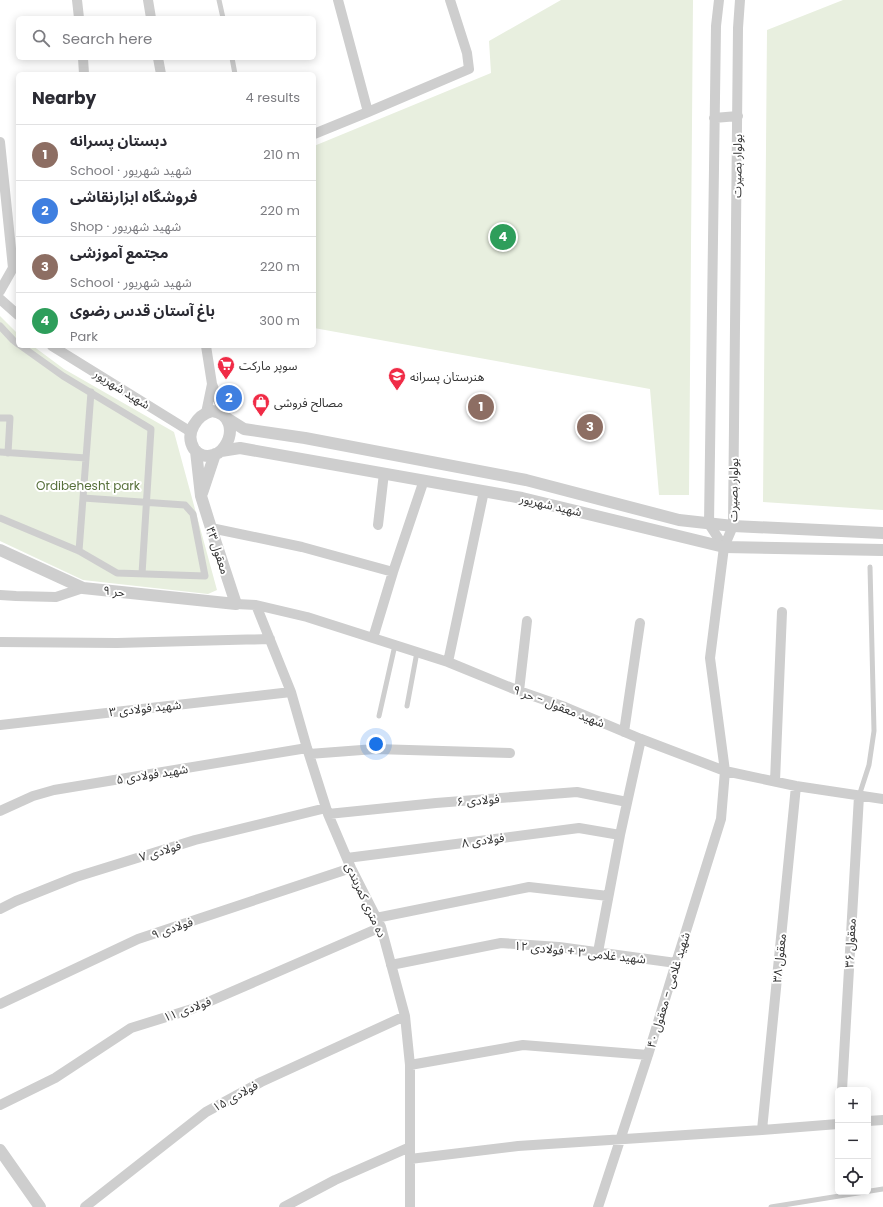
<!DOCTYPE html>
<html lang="en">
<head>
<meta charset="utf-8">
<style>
  body { margin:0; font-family:Poppins,"Noto Sans Arabic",sans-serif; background:#f7f7f7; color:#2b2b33 }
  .controls { position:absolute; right:12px; bottom:12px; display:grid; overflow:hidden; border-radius:6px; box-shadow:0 2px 10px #0003 }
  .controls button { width:36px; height:36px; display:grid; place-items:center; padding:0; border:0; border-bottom:1px solid #e1e1e2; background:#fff; color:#2b2b33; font:20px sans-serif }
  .you { position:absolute; left:376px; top:744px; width:14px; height:14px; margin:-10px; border:3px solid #fff; border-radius:50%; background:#1a73e8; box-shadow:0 0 0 6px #1a73e833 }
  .badge { display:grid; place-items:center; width:26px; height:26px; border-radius:50%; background:#ea580c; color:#fff; font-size:13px; font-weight:700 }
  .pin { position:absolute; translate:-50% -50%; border:2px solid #fff; box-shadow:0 1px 4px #0006 }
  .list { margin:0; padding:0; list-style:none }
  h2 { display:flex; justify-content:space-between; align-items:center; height:52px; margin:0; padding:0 16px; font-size:17px }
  h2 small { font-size:13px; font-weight:400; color:#7c7c81 }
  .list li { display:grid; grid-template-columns:26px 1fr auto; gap:12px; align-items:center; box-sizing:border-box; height:56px; padding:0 16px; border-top:1px solid #e1e1e2 }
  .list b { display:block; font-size:15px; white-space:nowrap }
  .list p { margin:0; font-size:13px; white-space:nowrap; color:#7c7c81 }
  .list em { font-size:13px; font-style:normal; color:#7c7c81 }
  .icon { flex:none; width:22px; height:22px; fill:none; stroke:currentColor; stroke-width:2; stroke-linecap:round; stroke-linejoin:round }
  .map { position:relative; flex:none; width:883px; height:1207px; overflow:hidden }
  .search { position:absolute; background:#fff; box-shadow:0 2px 10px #0003; left:16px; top:16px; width:300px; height:44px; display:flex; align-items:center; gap:10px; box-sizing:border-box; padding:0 14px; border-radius:6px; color:#7c7c81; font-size:15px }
  .panel { position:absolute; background:#fff; box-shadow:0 2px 10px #0003; left:16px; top:72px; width:300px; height:276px; border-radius:6px }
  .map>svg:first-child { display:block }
</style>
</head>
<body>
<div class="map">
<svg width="883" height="1207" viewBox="0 0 883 1207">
  <rect width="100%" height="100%" fill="#fff"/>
  <path fill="#e8efdf" d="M561 0H693L689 495H659L650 389 314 328V146L491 73 489 41Z
    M843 0H883V510L763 502 767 30Z
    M0 316 18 334V346H33L64 369 174 432 217 590 208 594 83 580 0 541Z"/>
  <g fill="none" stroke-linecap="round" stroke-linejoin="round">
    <path stroke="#cecece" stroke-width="5" d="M219 0 223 18
      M232 58 235 74
      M407 706 417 652
      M379 716 395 645
      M859 796 869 765 874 731 870 567
      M771 1207 883 1189"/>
    <path stroke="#cecece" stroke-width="7" d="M0 326 13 340 18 344
      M21 346 63 376 151 429 142 574
      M0 418H10L8 453
      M0 452 86 458
      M0 518 79 551 117 573 205 576 193 514 185 505 83 498
      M79 551 91 392"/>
    <path stroke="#cecece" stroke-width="10" d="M77 0 79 18
      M148 0 151 18
      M338 0 368 112
      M719 0 716 26 709 524 724 547
      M83 58 84 74
      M158 58 161 74
      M714 118 738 116
      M314 134 368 112 469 69 467 53 450 0
      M0 142 13 268 0 291
      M0 299 18 315
      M52 346 191 432
      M206 346 212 384 225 417
      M206 413 212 384
      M378 525 384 473
      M211 528 302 547 393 572
      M0 595 16 596 56 597 83 588
      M236 604 256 605 307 617 448 662 519 691 565 707 641 739 725 771 796 786 883 799
      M256 605 291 692 307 748 328 814 351 868 381 927 405 1016 410 1065V1207
      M373 638 393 572 424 480
      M0 642 117 643 270 639
      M448 662 484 491
      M519 691 527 621
      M0 725 291 692
      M624 732 640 623
      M309 754 375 749 510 753
      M775 781 782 612
      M0 811 33 796 54 790 307 748
      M328 814 436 803 577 792 627 802
      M347 858 579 828 620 835
      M0 909 16 901 76 877 195 840 326 808
      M376 918 529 887 608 896
      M598 952 620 835 641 739
      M391 965 501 943 559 947 676 963
      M0 1004 138 939 351 868
      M410 1065 523 1045 648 1055
      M842 1090 859 796
      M0 1105 55 1078 131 1028 192 1009 381 927
      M868 1121 883 1120
      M762 1130 796 786
      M410 1159 518 1146 762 1130 838 1124
      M85 1207 206 1112 261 1082 405 1016
      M284 1207 335 1180 410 1147
      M598 1207 648 1055 676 963 721 819 725 771 710 658 724 547 733 526 738 28 740 0"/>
    <path stroke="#cecece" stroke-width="12" d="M212 411C231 413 234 432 225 446 218 457 202 460 194 449 184 433 197 415 212 411Z
      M225 417 244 429 305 438 526 480 679 520 733 526 883 533
      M221 451 240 448 522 498 724 547 883 550
      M202 493 215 454
      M0 550 83 588 236 604 211 528 201 496 196 451
      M0 1150 40 1207"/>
  </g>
  <defs>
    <symbol id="supermarket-pin" viewBox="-11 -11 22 30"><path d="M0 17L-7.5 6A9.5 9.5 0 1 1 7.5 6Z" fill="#f02b46" stroke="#fff"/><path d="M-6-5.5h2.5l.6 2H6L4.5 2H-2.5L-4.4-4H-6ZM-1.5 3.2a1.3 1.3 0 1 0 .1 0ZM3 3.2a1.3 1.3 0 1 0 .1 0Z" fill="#fff"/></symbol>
    <symbol id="school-pin" viewBox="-11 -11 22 30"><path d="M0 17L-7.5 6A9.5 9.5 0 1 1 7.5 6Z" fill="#f02b46" stroke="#fff"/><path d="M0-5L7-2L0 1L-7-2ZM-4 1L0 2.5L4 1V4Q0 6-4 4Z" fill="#fff"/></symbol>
    <symbol id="shop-pin" viewBox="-11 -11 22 30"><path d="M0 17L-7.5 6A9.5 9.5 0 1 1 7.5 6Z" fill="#f02b46" stroke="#fff"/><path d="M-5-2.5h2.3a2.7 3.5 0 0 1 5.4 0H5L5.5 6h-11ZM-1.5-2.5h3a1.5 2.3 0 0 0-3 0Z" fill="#fff"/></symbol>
  </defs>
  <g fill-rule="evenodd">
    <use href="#supermarket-pin" x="216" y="355" width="20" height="27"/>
    <use href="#school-pin" x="387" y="366" width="20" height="27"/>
    <use href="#shop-pin" x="251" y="392" width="20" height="27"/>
  </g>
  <g text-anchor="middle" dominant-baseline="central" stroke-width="4" stroke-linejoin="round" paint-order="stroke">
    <g font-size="12" fill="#313131" stroke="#fff">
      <text transform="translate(737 166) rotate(-89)">بولوار بصیرت</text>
      <text transform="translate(122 389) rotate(32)">شهید شهریور</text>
      <text transform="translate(733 490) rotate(-89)">بولوار بصیرت</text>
      <text transform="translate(551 505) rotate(13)">شهید شهریور</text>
      <text transform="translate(218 550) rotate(72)">معقول ۴۳</text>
      <text transform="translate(114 591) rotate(6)">حر ۹</text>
      <text transform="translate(559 706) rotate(21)">شهید معقول - حر ۹</text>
      <text transform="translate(145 708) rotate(-6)">شهید فولادی ۳</text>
      <text transform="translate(152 774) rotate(-9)">شهید فولادی ۵</text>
      <text transform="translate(478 800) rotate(-4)">فولادی ۶</text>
      <text transform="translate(483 840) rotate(-8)">فولادی ۸</text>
      <text transform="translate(160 851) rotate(-17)">فولادی ۷</text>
      <text transform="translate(366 900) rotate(65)">ده متری کمربندی</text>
      <text transform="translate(172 928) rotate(-19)">فولادی ۹</text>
      <text transform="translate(850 943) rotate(-87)">معقول ۳۶</text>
      <text transform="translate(580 952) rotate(6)">شهید غلامی ۳ + فولادی ۱۲</text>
      <text transform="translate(779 958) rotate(-84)">معقول ۳۸</text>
      <text transform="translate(668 990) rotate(-73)">شهید غلامی - معقول ۴۰</text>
      <text transform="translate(187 1009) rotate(-20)">فولادی ۱۱</text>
      <text transform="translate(235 1096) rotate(-29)">فولادی ۱۵</text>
    </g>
    <g font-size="12" fill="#313131" stroke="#fff" text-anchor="start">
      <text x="239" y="365">سوپر مارکت</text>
      <text x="410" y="376">هنرستان پسرانه</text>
      <text x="274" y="402">مصالح فروشی</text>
    </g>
    <g font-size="12" fill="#57703b" stroke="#fff">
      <text x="88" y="485">Ordibehesht park</text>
    </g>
  </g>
</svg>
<div class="controls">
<button>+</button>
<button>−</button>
<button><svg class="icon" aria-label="locate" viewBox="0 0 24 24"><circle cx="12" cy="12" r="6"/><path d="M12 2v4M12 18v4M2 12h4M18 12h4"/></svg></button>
</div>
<div class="you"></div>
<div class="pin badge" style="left:481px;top:407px;background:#8d6e63">1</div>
<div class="pin badge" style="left:229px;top:398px;background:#3f7fe0">2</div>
<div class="pin badge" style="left:590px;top:427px;background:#8d6e63">3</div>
<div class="pin badge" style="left:503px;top:237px;background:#2e9e5b">4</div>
<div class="search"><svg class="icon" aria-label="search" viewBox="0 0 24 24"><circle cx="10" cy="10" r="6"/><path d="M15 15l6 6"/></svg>Search here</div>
<section class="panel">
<h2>Nearby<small>4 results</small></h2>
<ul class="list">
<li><span class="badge" style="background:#8d6e63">1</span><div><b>دبستان پسرانه</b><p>School · شهید شهریور</p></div><em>210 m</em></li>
<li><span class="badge" style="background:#3f7fe0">2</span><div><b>فروشگاه ابزارنقاشی</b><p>Shop · شهید شهریور</p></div><em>220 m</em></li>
<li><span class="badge" style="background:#8d6e63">3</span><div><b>مجتمع آموزشی</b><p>School · شهید شهریور</p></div><em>220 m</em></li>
<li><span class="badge" style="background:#2e9e5b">4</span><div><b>باغ آستان قدس رضوی</b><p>Park</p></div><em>300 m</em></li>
</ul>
</section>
</div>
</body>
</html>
